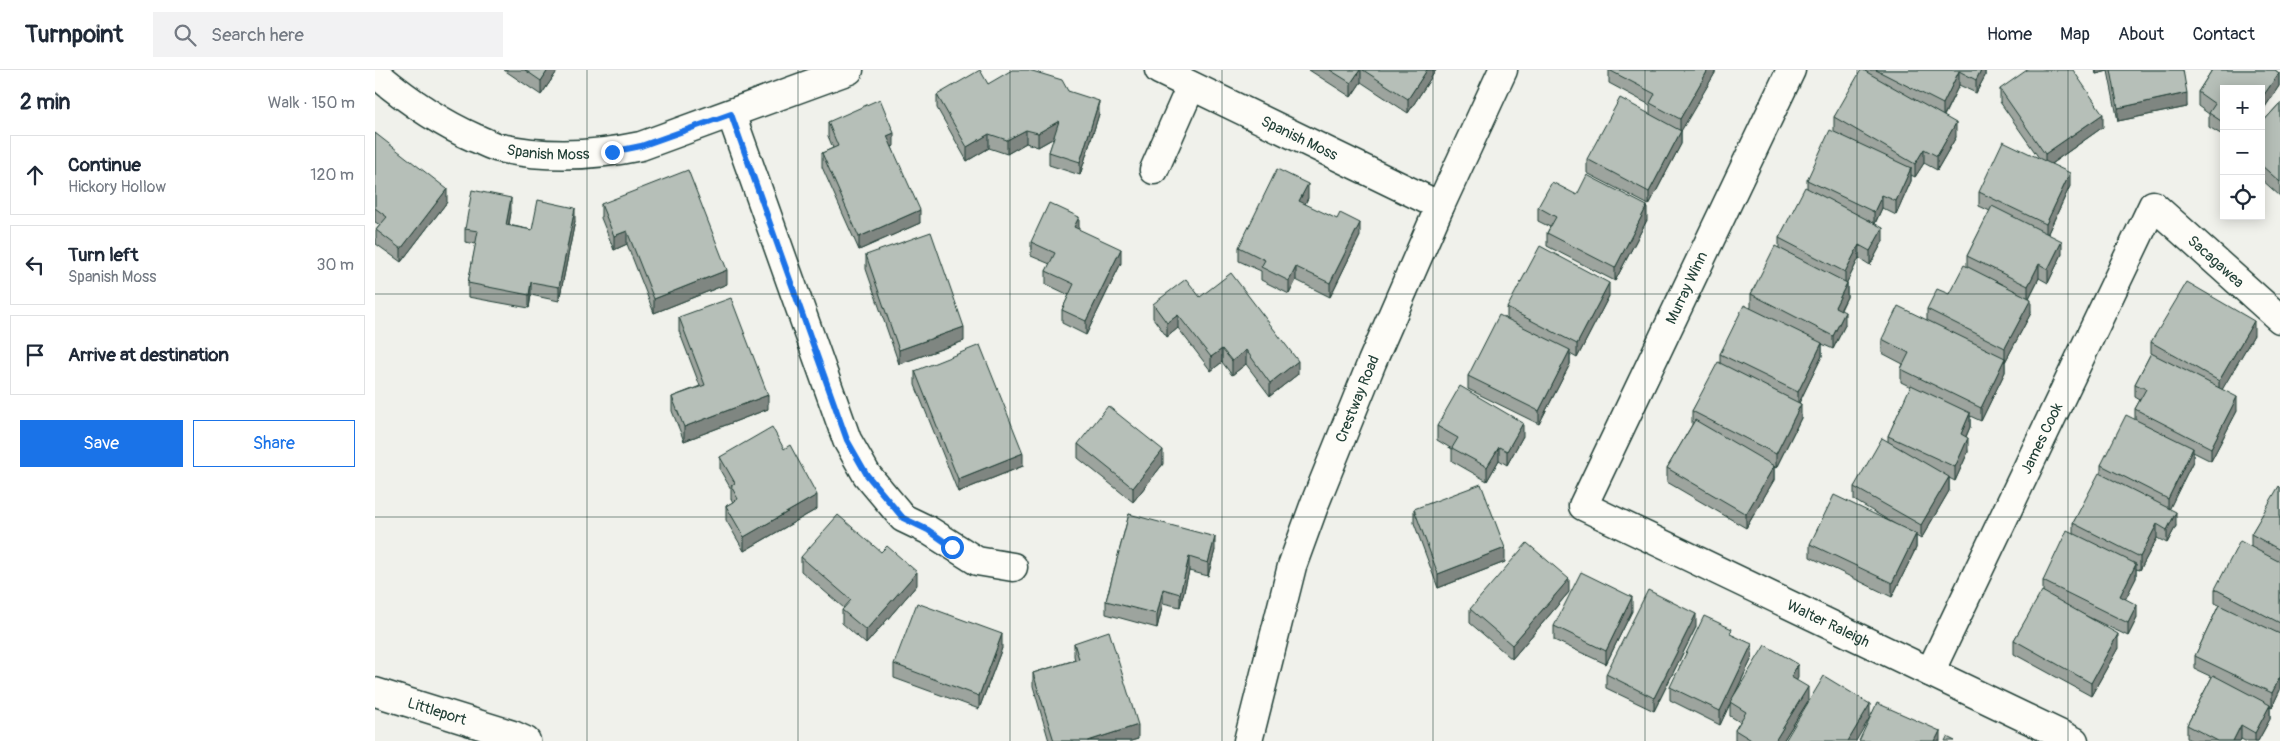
<!DOCTYPE html>
<html lang="en">
<head>
<meta charset="utf-8">
<style>
  body { margin:0; font-family:Pangolin,sans-serif; background:#f2f2f3; color:#1f2937 }
  .controls { position:absolute; right:15px; top:15px; display:grid; overflow:hidden; border-radius:0px; box-shadow:0 2px 12px #0003 }
  .controls button { width:45px; height:45px; display:grid; place-items:center; padding:0; border:0; border-bottom:1px solid #e0e1e3; background:#fff; color:#1f2937; font:25px sans-serif }
  .stop { position:absolute; width:15px; height:15px; margin:-11px; border:4px solid #1a73e8; border-radius:50%; background:#fff }
  .stop.end { background:#1a73e8; border-color:#fff; box-shadow:0 1px 5px #0008 }
  .list { margin:0; padding:0; list-style:none }
  h2 { display:flex; justify-content:space-between; align-items:center; height:65px; margin:0; padding:0 20px; font-size:21px }
  h2 small { font-size:16px; font-weight:400; color:#747a83 }
  .list li { display:grid; grid-template-columns:32px 1fr auto; gap:15px; align-items:center; box-sizing:border-box; height:80px; margin:0 10px 10px; padding:0 10px; border:1px solid #e0e1e3; border-radius:0px }
  .list b { display:block; font-size:19px; white-space:nowrap }
  .list p { margin:0; font-size:16px; white-space:nowrap; color:#747a83 }
  .list em { font-size:16px; font-style:normal; color:#747a83 }
  .actions { display:flex; gap:10px; padding:15px 20px }
  .actions a { flex:1; padding:11px 0; border:1px solid #1a73e8; border-radius:0px; text-align:center; font-size:18px; color:#1a73e8 }
  .actions .main { background:#1a73e8; color:#fff }
  .icon { flex:none; width:28px; height:28px; fill:none; stroke:currentColor; stroke-width:2; stroke-linecap:round; stroke-linejoin:round }
  .map { position:relative; flex:none; width:1905px; height:671px; overflow:hidden }
  header { display:flex; align-items:center; gap:30px; box-sizing:border-box; height:70px; padding:0 25px; background:#fff; border-bottom:1px solid #e0e1e3 }
  header strong { font-size:24px }
  nav { display:flex; gap:28px; margin-inline-start:auto; font-size:18px }
  .search { width:350px; height:45px; background:#f2f2f3; display:flex; align-items:center; gap:12px; box-sizing:border-box; padding:0 18px; border-radius:0px; color:#747a83; font-size:19px }
  main { display:flex }
  aside { flex:1; background:#fff }
  .map>svg:first-child { display:block }
</style>
</head>
<body>
<header>
<strong>Turnpoint</strong>
<div class="search"><svg class="icon" aria-label="search" viewBox="0 0 24 24"><circle cx="10" cy="10" r="6"/><path d="M15 15l6 6"/></svg>Search here</div>
<nav><a>Home</a><a>Map</a><a>About</a><a>Contact</a></nav>
</header>
<main>
<aside>
<h2>2 min<small>Walk · 150 m</small></h2>
<ul class="list">
<li><svg class="icon" aria-label="ahead" viewBox="0 0 24 24"><path d="M12 20V5M6 11l6-6 6 6"/></svg><div><b>Continue</b><p>Hickory Hollow</p></div><em>120 m</em></li>
<li><svg class="icon" aria-label="left" viewBox="0 0 24 24"><path d="M17 20v-9H6M10 6l-5 5 5 5"/></svg><div><b>Turn left</b><p>Spanish Moss</p></div><em>30 m</em></li>
<li><svg class="icon" aria-label="arrive" viewBox="0 0 24 24"><path d="M6 21V4h12l-3 4 3 4H6"/></svg><div><b>Arrive at destination</b></div></li>
</ul>
<div class="actions"><a class="main">Save</a><a>Share</a></div>
</aside>
<div class="map">
<svg width="1905" height="671" viewBox="0 0 1905 671">
  <rect width="100%" height="100%" fill="#f0f1eb"/>
  <filter id="ink" filterUnits="userSpaceOnUse"><feTurbulence type="fractalNoise" baseFrequency=".02" numOctaves="2"/><feDisplacementMap in="SourceGraphic" scale="10" xChannelSelector="R" yChannelSelector="G"/><feConvolveMatrix kernelMatrix="1 2 1 2 8 2 1 2 1" color-interpolation-filters="sRGB"/></filter>
  <g filter="url(#ink)">
    <g fill="none" stroke-linecap="round" stroke-linejoin="round">
      <defs>
        <g id="minor">
          <path id="s1" d="M784 0 1065 136"/>
          <path id="s2" d="M1416 0 1208 436 1699 671"/>
          <path id="s3" d="M0 3C31 29 63 52 100 68 108 71 116 76 125 78 171 88 219 86 266 76L474 0"/>
          <path d="M356 44 472 370 492 405 528 448 553 460 602 491 638 497"/>
          <path d="M779 100 816 16"/>
          <path id="s4" d="M1555 602 1778 135 1905 249"/>
          <path id="s5" d="M0 622 138 665 151 671"/>
        </g>
        <g id="major">
          <path id="s6" d="M873 671 917 496 940 433 997 292 1065 136 1128 0"/>
        </g>
      </defs>
      <use href="#minor" stroke="#1f3d34" stroke-width="31"/>
      <use href="#major" stroke="#1f3d34" stroke-width="31"/>
      <use href="#minor" stroke="#fdfcf7" stroke-width="28"/>
      <use href="#major" stroke="#fdfcf7" stroke-width="28"/>
    </g>
    <path fill="#9da49e" stroke="#1f3d34" d="M129 0H183L166 25Z
      M934 0H1061L1033 43 986 12 976 27Z
      M1234 0H1340V3L1306 60V74L1274 135 1212 103V89L1275 44V35L1234 13Z
      M1491 0H1610V6L1601 23 1584 15 1569 46 1581 67 1562 100 1549 93 1540 107 1536 105V111L1521 145 1507 138 1500 154 1508 171 1495 195 1484 188 1472 212V227L1466 240 1470 255 1458 279 1447 274V286L1424 333 1426 348 1401 398 1399 397V410L1371 458 1292 412V398L1317 355V341L1345 293V284L1376 237V224L1404 177V168L1432 118V110L1459 61V47L1491 1Z
      M1720 0H1808L1812 37 1743 51 1733 1 1721 4Z
      M1837 0H1900L1904 3V16L1886 43V19H1849V66L1834 57V44L1823 36V22Z
      M613 14 693 21 724 44 705 105 674 95V82L679 68 663 77 651 73 632 84 614 78 592 91 562 38V25Z
      M1625 19 1728 57 1676 94 1695 116 1673 163 1687 184 1673 213 1664 208 1654 228 1656 243 1630 292V302L1606 351 1595 346V357L1591 367 1593 382 1580 411 1574 408V421L1546 469 1541 466V478L1517 527 1435 487V474L1523 456 1479 430V417L1513 372V366L1536 317 1526 312V299L1528 294 1507 283V269L1552 250V239L1574 224 1592 196V186L1615 141 1604 136V122L1664 88 1625 32Z
      M1905 33V126L1886 109V54Z
      M453 52 519 76 517 77 545 153 484 180 447 97V83L458 78 453 66Z
      M0 63 72 132 26 192 1 174V160L5 155 0 152Z
      M1202 125 1272 150 1240 211 1172 176V163L1175 157 1163 151V137Z
      M933 128 930 134 985 166 955 227 921 210 914 224 886 210V201L864 191V177Z
      M226 134 352 214 279 243 252 174 239 180 226 148Z
      M136 142 134 155 157 160 200 151 184 231 156 225 154 238 93 227V213L101 174 90 172V159Z
      M704 160 746 193 711 265 687 253V240L694 225 671 214V201L675 194 656 186V172Z
      M491 185 589 271 524 294 491 199Z
      M1234 226 1202 288 1195 284V294L1164 354 1093 319V306L1132 249V238Z
      M825 227 923 304 895 326 871 294 857 305 847 292 836 301 803 258 792 267 778 248V234Z
      M304 247 393 339 309 371 297 341V327L325 316 304 261Z
      M1879 265 1847 319 1862 341 1836 391 1818 382V391L1794 439 1801 456 1792 473 1782 468 1765 500 1761 499V508L1750 529 1762 548 1753 566 1705 543 1743 578 1716 626 1639 584V570L1668 522V511L1698 463V453L1726 404V395L1760 349V339L1765 330 1760 327V314L1776 283V272Z
      M540 301 648 396 583 422 540 315Z
      M1062 356 1148 366 1132 395 1124 390 1112 411 1077 391V379L1062 370Z
      M703 374 788 394 758 432 703 388Z
      M345 387 442 439 369 481 351 450V436L358 432 356 429V419L345 400Z
      M1905 417V620L1897 637 1895 636V649L1883 671H1870L1866 669 1865 671H1817L1812 668V655L1837 607 1820 599V586L1844 535 1840 533V519L1876 477V464Z
      M1039 439 1130 492 1063 518 1039 453Z
      M754 444 840 480 833 506 814 501 805 537 788 533 782 558 731 544V531Z
      M426 487 542 515 491 574 467 553V540L469 538 426 501Z
      M1194 522 1137 589 1095 553V539Z
      M1257 541 1231 594 1179 570V556Z
      M1321 557 1279 641 1231 618V604Z
      M1357 565 1377 588 1357 630 1423 608 1421 610 1433 631 1408 671H1360V660L1365 652 1355 646V633L1345 655 1295 630V617Z
      M699 573 763 669 756 671H674L658 616V603L700 590 699 586Z
      M627 578 604 639 519 608V594Z"/>
    <path fill="#7f8681" stroke="#1f3d34" d="M173 0H183L166 25V11Z
      M985 0H986V12L976 27V13Z
      M1052 0H1061L1033 43V29Z
      M1333 0H1340V3L1305 63V49Z
      M1606 0H1610V6L1601 23V10Z
      M1721 0H1733V1L1721 4Z
      M1584 1V15L1568 47V34Z
      M1904 3V16L1886 43V29Z
      M1812 23V37L1743 51V38Z
      M724 31V44L705 105V92Z
      M1728 44V57L1670 98V84Z
      M684 51V65L663 77V63Z
      M1581 53V67L1562 100V86Z
      M651 60V73L632 84V70Z
      M1306 61V74L1274 135V122Z
      M519 63V76L512 79V66Z
      M614 64V78L592 91V77Z
      M1549 79V93L1540 107V94Z
      M1536 98V111L1521 145V131Z
      M1695 103V116L1671 167V154Z
      M933 114V128L924 145V131Z
      M72 119V132L26 192V179Z
      M1507 125V138L1499 155V142Z
      M136 128V142L131 168V155Z
      M1272 136V150L1240 211V198Z
      M200 138V151L184 231V217Z
      M545 140V153L484 180V167Z
      M704 147V161L699 157Z
      M985 153V166L955 227V213Z
      M1508 158V171L1495 195V181Z
      M252 161V174L239 180V166Z
      M1687 171V184L1673 213V199Z
      M1484 175V188L1470 216V202Z
      M746 179V193L711 265V251Z
      M1664 194V208L1653 230V216Z
      M921 197V210L914 224V211Z
      M352 200V214L279 243V229Z
      M156 212V225L154 238V225Z
      M1234 213V226L1202 288V274Z
      M1472 213V227L1460 250V237Z
      M1656 229V243L1630 292V278Z
      M1470 242V255L1458 279V266Z
      M803 245V258L792 267V253Z
      M1879 251V265L1844 325V311Z
      M589 257V271L524 294V280Z
      M1447 273V286L1423 335V322Z
      M847 279V292L836 301V287Z
      M871 280V294L857 305V291Z
      M1195 280V294L1164 354V341Z
      M1630 288V302L1606 351V338Z
      M923 291V304L895 326V313Z
      M393 325V339L309 371V357Z
      M1862 327V341L1836 391V378Z
      M1426 334V348L1401 398V384Z
      M1595 343V357L1586 378V364Z
      M1148 353V366L1132 395V381Z
      M1593 368V382L1580 411V397Z
      M1124 377V390L1112 411V397Z
      M1818 378V391L1793 442V429Z
      M788 380V394L758 432V418Z
      M648 383V396L583 422V409Z
      M1399 396V410L1371 458V444Z
      M1574 407V421L1546 469V455Z
      M442 425V439L369 481V467Z
      M1801 442V456L1792 473V460Z
      M1782 454V468L1765 500V487Z
      M1541 464V478L1517 527V513Z
      M840 467V480L833 506V493Z
      M1130 478V492L1063 518V504Z
      M814 487V501L805 537V524Z
      M1761 494V508L1745 540V526Z
      M542 502V515L491 574V560Z
      M1194 509V522L1137 589V575Z
      M788 519V533L782 558V544Z
      M1257 527V541L1231 594V581Z
      M1762 535V548L1753 566V553Z
      M1321 544V557L1279 641V628Z
      M627 564V578L604 639V626Z
      M1743 564V578L1716 626V613Z
      M1377 574V588L1345 655V641Z
      M1423 594V608L1416 620V607Z
      M1905 607V620L1897 637V623Z
      M1433 617V631L1408 671H1400Z
      M1495 634V647L1481 671H1473Z
      M1895 635V649L1883 671H1880V663Z
      M763 655V669L756 671H713Z
      M1866 655V669L1865 671H1858Z
      M1565 661V671H1560Z"/>
    <path fill="#b6bfb8" stroke="#1f3d34" d="M150 0H173L166 11Z
      M605 0 613 14 637 0H654L687 10 693 21 724 31 705 92 674 82 684 51 663 63 651 60 632 70 614 64 592 77 562 25Z
      M955 0H985L976 13Z
      M988 0H1052L1033 29Z
      M1234 0H1333L1305 49 1275 33 1280 24Z
      M1486 0H1488L1581 53 1562 86 1549 79 1540 94 1459 47Z
      M1501 0H1606L1601 10 1584 1 1568 34Z
      M1652 0H1698L1728 44 1670 84 1625 19Z
      M1736 0H1808L1812 23 1743 38Z
      M1837 0H1900L1904 3 1886 29V19H1849V53L1834 43 1840 34 1823 22Z
      M1245 28 1306 61 1274 122 1212 89Z
      M505 29 519 63 512 66 545 140 484 167 447 83 463 76 453 52Z
      M1905 33V112L1886 95V54Z
      M1455 60 1536 98 1521 131 1507 125 1499 142 1432 110Z
      M0 63 72 119 26 179 1 160 12 147 0 138Z
      M1628 71 1695 103 1671 154 1604 122Z
      M902 99 933 114 924 131 962 149 965 143 985 153 955 213 921 197 914 211 886 197 890 190 864 177Z
      M313 100 352 200 279 229 252 161 239 166 226 134Z
      M1212 105 1272 136 1240 198 1172 163 1181 147 1163 137 1177 112 1202 125Z
      M1430 117 1508 158 1495 181 1484 175 1470 202 1404 168Z
      M97 120 136 128 131 155 157 160 163 130 200 138 184 217 156 212 154 225 93 213 103 161 90 159Z
      M674 133 704 147 699 157 746 179 711 251 687 240 699 214 671 201 680 183 656 172Z
      M1617 136 1687 171 1673 199 1664 194 1653 216 1592 186Z
      M556 162 589 257 524 280 491 185Z
      M1165 176 1234 213 1202 274 1132 238Z
      M1400 176 1472 213 1460 237 1470 242 1458 266 1376 224Z
      M1589 195 1656 229 1630 278 1552 239 1562 219 1574 224Z
      M856 203 923 291 895 313 871 280 857 291 847 279 836 287 803 245 792 253 778 234 811 209 825 227Z
      M1812 212 1879 251 1844 311 1776 272Z
      M356 228 393 325 309 357 297 327 330 315 304 247Z
      M1369 235 1447 273 1423 322 1345 284Z
      M1523 236 1630 288 1606 338 1526 299 1534 283 1507 269Z
      M1124 245 1195 280 1164 341 1093 306Z
      M605 275 648 383 583 409 540 301Z
      M1776 283 1862 327 1836 378 1760 339 1771 319 1760 314Z
      M1343 292 1426 334 1401 384 1317 341Z
      M1536 315 1595 343 1586 364 1593 368 1580 397 1513 366Z
      M1085 316 1148 353 1132 381 1124 377 1112 397 1077 378 1083 368 1062 356Z
      M733 336 788 380 758 418 703 374Z
      M1751 345 1818 378 1793 429 1726 395Z
      M1320 350 1399 396 1371 444 1292 398Z
      M397 357 409 379 415 375 442 425 369 467 351 436 363 429 356 416 360 413 345 387Z
      M1507 368 1574 407 1546 455 1479 417Z
      M1724 403 1801 442 1792 460 1782 454 1765 487 1698 453Z
      M1106 414 1130 478 1063 504 1039 439Z
      M1904 416 1905 417V480L1876 464Z
      M1459 425 1541 464 1517 513 1435 474Z
      M754 444 840 467 833 493 814 487 805 524 788 519 782 544 731 531Z
      M463 445 506 482 512 476 542 502 491 560 467 540 476 530 426 487Z
      M1692 460 1761 494 1745 526 1762 535 1753 553 1668 511Z
      M1865 471 1905 492V553L1840 519Z
      M1152 473 1194 509 1137 575 1095 539Z
      M1206 502 1257 527 1231 581 1179 556Z
      M1273 520 1321 544 1279 628 1231 604Z
      M1667 521 1743 564 1716 613 1639 570Z
      M542 533 627 564 604 626 519 594Z
      M1844 535 1905 564V607L1897 623 1820 586Z
      M1329 546 1357 559 1355 564 1377 574 1345 641 1295 617Z
      M734 561 763 655 713 671H679L658 603 704 589 699 573Z
      M1390 575 1423 594 1416 607 1433 617 1400 671H1378L1360 660 1371 642 1355 632Z
      M1838 605 1895 635 1880 663 1866 655 1858 671H1843L1812 655Z
      M1449 606 1495 634 1473 671H1410Z
      M1502 633 1565 661 1560 671H1484Z
      M1572 667 1580 671H1570Z"/>
  </g>
  <g fill="none" stroke-linecap="round" stroke-linejoin="round" filter="url(#ink)">
    <path stroke="#1a73e8" stroke-width="6" d="M237 82 266 76 356 44 472 370 492 405 528 448 553 460 577 477"/>
  </g>
  <path fill="none" stroke="#1f3d34" stroke-width="1" stroke-opacity="0.55" d="M212 0V671M423 0V671M635 0V671M847 0V671M1058 0V671M1270 0V671M1482 0V671M1693 0V671M0 224H1905M0 447H1905"/>
  <g text-anchor="middle" dominant-baseline="central" stroke-width="4.5" stroke-linejoin="round" paint-order="stroke">
    <g font-size="15" fill="#1f3d34" stroke="#fdfcf7">
      <text stroke="none"><textPath href="#s1" startOffset="156">Spanish Moss</textPath></text>
      <text stroke="none"><textPath href="#s3" startOffset="195">Spanish Moss</textPath></text>
      <text stroke="none"><textPath href="#s4" startOffset="602">Sacagawea</textPath></text>
      <text transform="translate(1312 218) rotate(-65)">Murray Winn</text>
      <text stroke="none"><textPath href="#s6" startOffset="360">Crestway Road</textPath></text>
      <text stroke="none"><textPath href="#s4" startOffset="259">James Cook</textPath></text>
      <text stroke="none"><textPath href="#s2" startOffset="755">Walter Raleigh</textPath></text>
      <text stroke="none"><textPath href="#s5" startOffset="65">Littleport</textPath></text>
    </g>
  </g>
</svg>
<div class="controls">
<button>+</button>
<button>−</button>
<button><svg class="icon" aria-label="locate" viewBox="0 0 24 24"><circle cx="12" cy="12" r="6"/><path d="M12 2v4M12 18v4M2 12h4M18 12h4"/></svg></button>
</div>
<div class="stop" style="left:577px;top:477px"></div>
<div class="stop end" style="left:237px;top:82px"></div>
</div>
</main>
</body>
</html>
